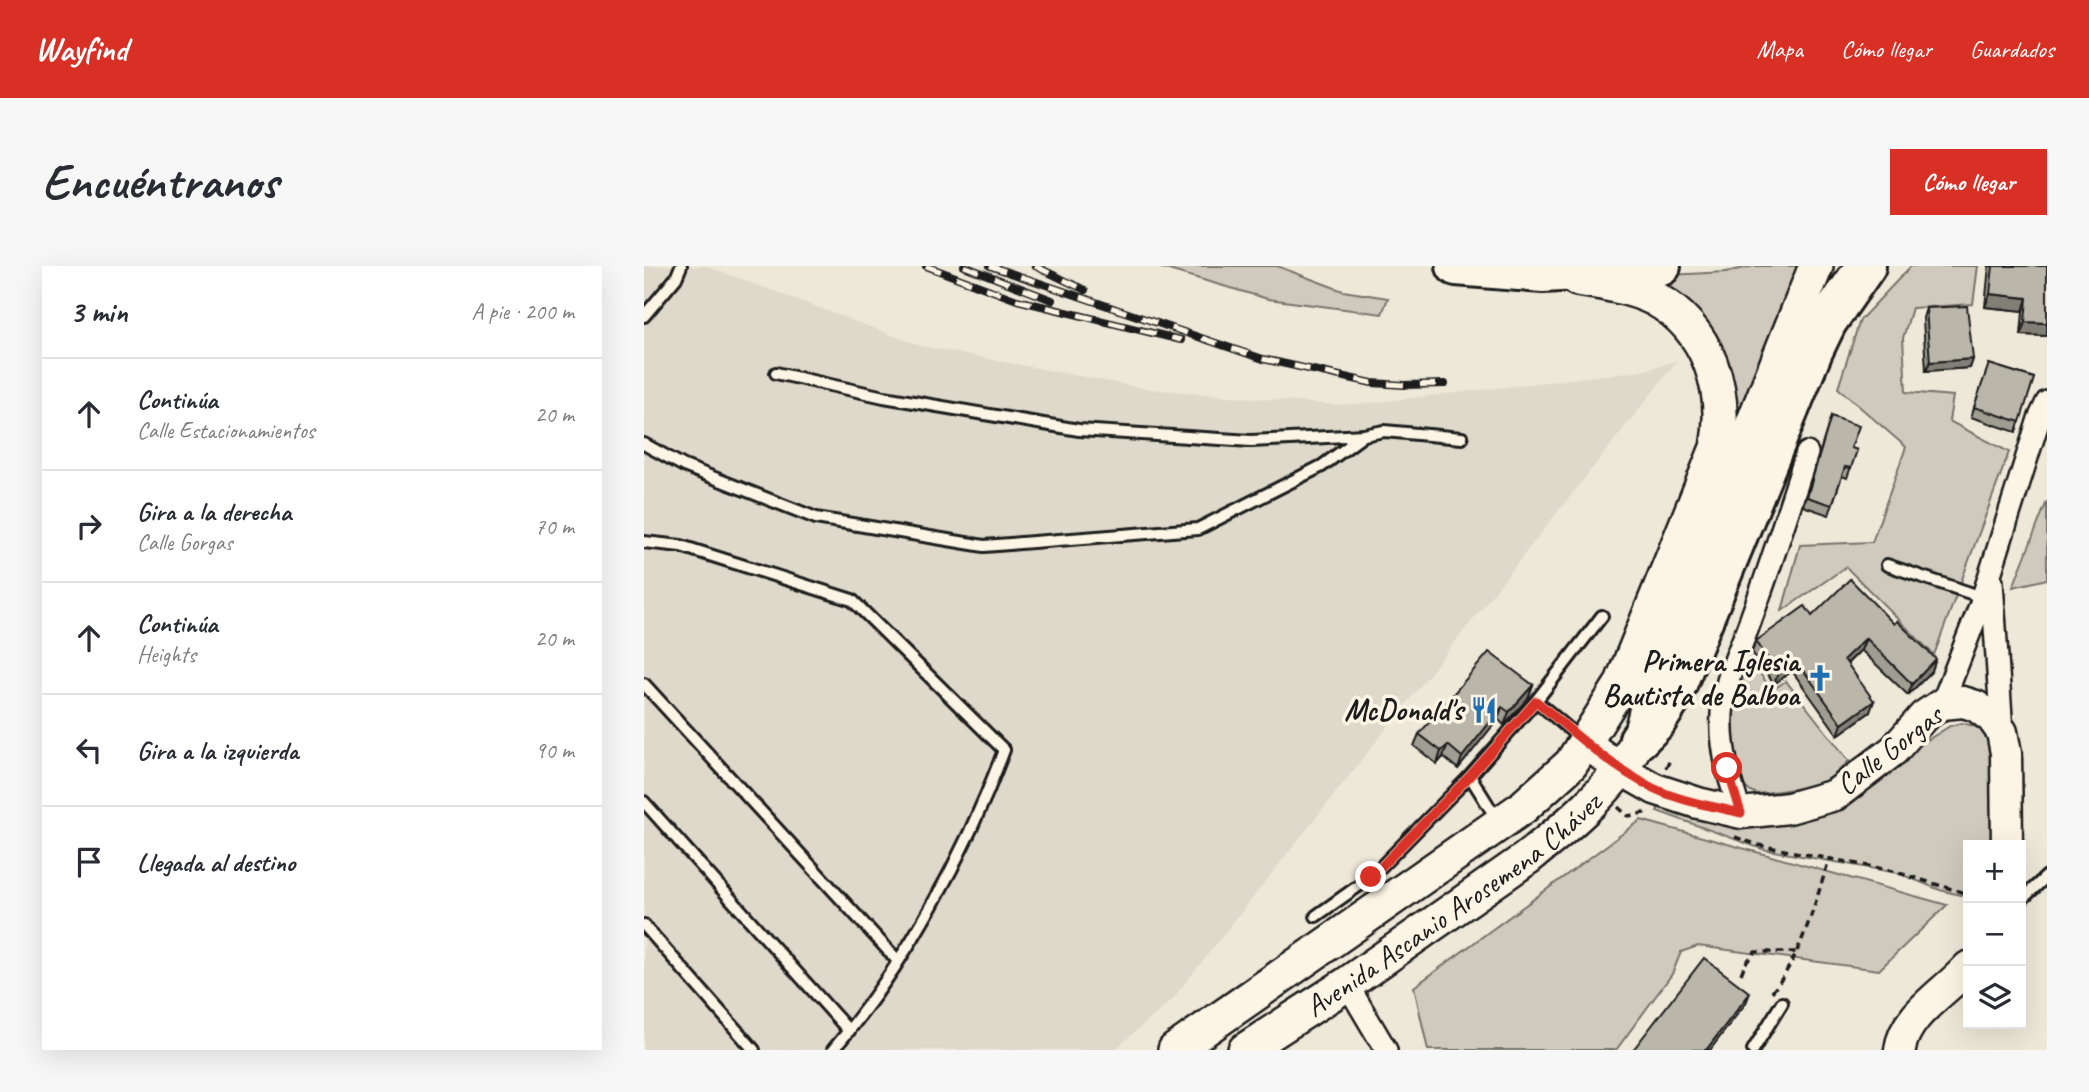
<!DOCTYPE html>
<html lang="es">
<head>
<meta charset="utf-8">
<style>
  body { margin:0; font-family:Caveat,sans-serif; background:#f7f7f7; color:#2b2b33 }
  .controls { position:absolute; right:21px; bottom:21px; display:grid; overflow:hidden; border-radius:0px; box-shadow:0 7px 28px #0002 }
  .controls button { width:63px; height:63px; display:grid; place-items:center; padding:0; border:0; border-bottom:2px solid #e1e1e2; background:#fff; color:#2b2b33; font:35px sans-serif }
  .stop { position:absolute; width:21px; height:21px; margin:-16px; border:5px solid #d93025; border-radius:50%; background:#fff }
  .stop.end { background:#d93025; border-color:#fff; box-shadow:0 2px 7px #0008 }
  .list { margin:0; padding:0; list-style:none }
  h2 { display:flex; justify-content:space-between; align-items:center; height:91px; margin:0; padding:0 28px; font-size:30px }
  h2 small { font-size:23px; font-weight:400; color:#7c7c81 }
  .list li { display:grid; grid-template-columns:46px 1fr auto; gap:21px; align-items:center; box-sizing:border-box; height:112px; padding:0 28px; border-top:2px solid #e1e1e2 }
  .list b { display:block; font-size:26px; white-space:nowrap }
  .list p { margin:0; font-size:23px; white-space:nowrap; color:#7c7c81 }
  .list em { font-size:23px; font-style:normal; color:#7c7c81 }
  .icon { flex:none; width:38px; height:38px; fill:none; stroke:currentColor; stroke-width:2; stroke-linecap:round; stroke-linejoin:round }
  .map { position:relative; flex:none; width:1403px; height:784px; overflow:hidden; border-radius:0px }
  header { display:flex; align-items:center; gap:42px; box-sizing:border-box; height:98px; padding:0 35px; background:#d93025; color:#fff }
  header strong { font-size:33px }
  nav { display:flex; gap:38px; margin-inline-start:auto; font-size:24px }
  .intro { display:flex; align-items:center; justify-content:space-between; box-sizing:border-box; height:168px; padding:0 42px }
  h1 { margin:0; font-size:49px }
  .button { padding:18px 32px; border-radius:0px; background:#d93025; color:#fff; font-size:24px; font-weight:700 }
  main { display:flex; gap:42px; padding:0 42px }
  aside { flex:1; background:#fff; border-radius:0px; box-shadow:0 7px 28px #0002 }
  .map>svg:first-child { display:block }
</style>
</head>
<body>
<header>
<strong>Wayfind</strong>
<nav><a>Mapa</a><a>Cómo llegar</a><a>Guardados</a></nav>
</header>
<div class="intro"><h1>Encuéntranos</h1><a class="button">Cómo llegar</a></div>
<main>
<aside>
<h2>3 min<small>A pie · 200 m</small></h2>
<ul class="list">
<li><svg class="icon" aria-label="ahead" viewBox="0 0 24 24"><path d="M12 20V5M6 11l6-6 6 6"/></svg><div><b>Continúa</b><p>Calle Estacionamientos</p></div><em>20 m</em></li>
<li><svg class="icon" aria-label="right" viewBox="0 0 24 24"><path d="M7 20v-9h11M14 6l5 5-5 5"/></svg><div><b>Gira a la derecha</b><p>Calle Gorgas</p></div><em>70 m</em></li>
<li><svg class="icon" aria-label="ahead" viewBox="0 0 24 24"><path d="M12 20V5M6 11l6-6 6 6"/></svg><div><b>Continúa</b><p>Heights</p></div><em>20 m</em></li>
<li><svg class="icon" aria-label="left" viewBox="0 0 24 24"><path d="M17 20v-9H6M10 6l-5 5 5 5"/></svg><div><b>Gira a la izquierda</b></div><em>90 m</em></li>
<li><svg class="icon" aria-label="arrive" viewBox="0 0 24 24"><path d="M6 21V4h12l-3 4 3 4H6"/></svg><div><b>Llegada al destino</b></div></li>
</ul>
</aside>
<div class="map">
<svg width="1403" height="784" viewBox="0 0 1403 784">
  <rect width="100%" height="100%" fill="#eee8d9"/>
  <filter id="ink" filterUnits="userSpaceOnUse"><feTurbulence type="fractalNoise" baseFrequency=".0143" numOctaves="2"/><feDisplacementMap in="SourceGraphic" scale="14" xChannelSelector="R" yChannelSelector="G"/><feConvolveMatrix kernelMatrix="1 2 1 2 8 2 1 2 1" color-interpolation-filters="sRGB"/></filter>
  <g filter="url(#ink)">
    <path fill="#ded9cb" d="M0 0H62L277 80 504 123 691 139 727 137 1002 104 1034 94 527 735 470 784H0Z"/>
    <path fill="#cfcabd" stroke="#76736c" stroke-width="2" d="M511 0H633L699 25 744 32 738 48 624 33Z
      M1110 0H1158L1083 191 1085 122 989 11 1082 6Z
      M1267 0H1334L1329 38 1268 42 1259 72 1262 126 1309 130 1305 155 1365 186 1290 389 1202 301 1138 345 1156 279 1228 276 1262 181 1194 122 1216 54Z
      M1403 235V313L1369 321Z
      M1106 394 1128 424 1142 415 1205 495 1189 510 1171 520 1113 528 1104 524 1095 514 1086 463 1088 442Z
      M1318 457C1334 460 1341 465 1349 478L1356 579H1324V631L1296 624 1254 607 1118 583 1013 545 1016 539 1089 556 1235 511 1274 480 1306 460Z
      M997 554 1303 639 1235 704 1054 680 1037 686 1028 708 972 784H784L770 721Z"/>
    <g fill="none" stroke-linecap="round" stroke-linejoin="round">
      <defs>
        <path id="lane" d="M0 50 32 12 37 0
          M132 107 240 131 435 164 607 175 720 169
          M0 178 40 200 172 252 340 280 554 263 678 200 720 169 740 165 818 172
          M0 276 37 280 208 334 360 484C321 589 261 699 189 784
          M1243 299 1338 331
          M0 418 254 695
          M892 435 937 473
          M826 510 854 555
          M0 536 205 765
          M1377 634 1403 610
          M672 650 727 611 826 510 892 435 958 350
          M0 659 110 784
          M1109 784 1138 737"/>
        <path id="street" d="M1348 316 1358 466
          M1298 438 1336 340 1395 153 1403 136
          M1097 547C1085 515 1076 482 1078 448 1080 413 1097 383 1108 350 1128 296 1145 242 1163 187
          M703 718 742 784"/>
        <path id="secondary" d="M942 477 976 503 1011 523 1054 537 1097 547 1145 542 1191 529 1250 484 1280 450 1298 438 1319 436 1332 440 1348 452 1358 466 1362 487 1363 579
          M1256 784C1260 749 1302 726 1324 701"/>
        <g id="primary">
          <path d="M531 784 878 542 927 498 977 419 1073 182C1084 124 1065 63 1011 33 987 21 959 17 933 13"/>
          <path id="s1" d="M601 784 703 718 883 592C921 562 975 518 994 473 1003 452 1005 426 1010 404L1172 0"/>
        </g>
        <path id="highway" d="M812 0 899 7 1017 0
          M995 473 1012 456 1027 433 1169 85 1183 56 1222 0"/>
      </defs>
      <use href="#lane" stroke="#1c1c1c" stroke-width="16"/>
      <use href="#street" stroke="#1c1c1c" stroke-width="26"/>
      <use href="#secondary" stroke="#1c1c1c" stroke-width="35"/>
      <use href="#primary" stroke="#1c1c1c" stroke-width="38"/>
      <use href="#highway" stroke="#1c1c1c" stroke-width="44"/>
      <path stroke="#1c1c1c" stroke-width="3.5" stroke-dasharray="7 5" stroke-linecap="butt" d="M1022 502 1026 494
        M974 541 984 550 1000 547 1002 543
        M1091 571 1114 579 1245 604 1324 628
        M1097 708 1101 698 1111 686H1152
        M1128 726C1158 689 1170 639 1185 594"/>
      <use href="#lane" stroke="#fcf5e5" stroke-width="10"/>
      <use href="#street" stroke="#fcf5e5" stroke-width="21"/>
      <use href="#secondary" stroke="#fcf5e5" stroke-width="30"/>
      <use href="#primary" stroke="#fcf5e5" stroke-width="33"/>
      <use href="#highway" stroke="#fcf5e5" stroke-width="38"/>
      <defs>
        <path id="rail" d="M282 0 373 34 537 74
          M320 0 408 34
          M346 0 619 93 728 117 760 119 801 118
          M391 0 441 24"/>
      </defs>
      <use href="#rail" stroke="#1c1c1c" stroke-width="8"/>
      <use href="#rail" stroke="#fcf5e5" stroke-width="5" stroke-dasharray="16" stroke-linecap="butt"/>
    </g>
    <path fill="#a09d92" stroke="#1c1c1c" stroke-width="2" d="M1345 0H1403V70L1377 69 1379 45 1341 41Z
      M1282 42 1329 93 1326 102 1282 105 1279 52Z
      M1345 98 1390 112 1372 166 1327 151Z
      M1187 150 1207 182 1213 184 1203 212 1198 210 1185 249 1159 240Z
      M1168 350 1250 358 1288 405 1264 429 1217 384 1203 398 1226 446 1194 469 1148 405 1130 418 1108 386 1112 375Z
      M889 419 884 432 860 459 854 453 814 503 799 491 793 498 770 480 775 468Z"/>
    <path fill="#827f77" stroke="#1c1c1c" stroke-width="2" d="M1346 28 1383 32 1379 45 1341 41Z
      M1381 56 1403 57V70L1377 69Z
      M1329 93 1326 102 1282 105 1286 96Z
      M1222 372 1217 384 1195 405 1200 393Z
      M1292 393 1288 405 1264 429 1268 418Z
      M1152 394 1148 405 1130 418 1134 407Z
      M889 419 884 432 860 459 865 446Z
      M1230 435 1226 446 1194 469 1198 458Z
      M858 441 854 453 814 503 818 491Z
      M804 479 799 491 793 498 797 485Z
      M1106 727 1102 737 1066 784H1062Z"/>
    <path fill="#bab6aa" stroke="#1c1c1c" stroke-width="2" d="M1349 0H1403V57L1381 56 1383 32 1346 28Z
      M1323 40 1329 93 1286 96 1282 42Z
      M1345 98 1390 112 1376 156 1330 141Z
      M1187 150 1215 160 1207 182 1213 184 1207 202 1201 201 1188 239 1163 231Z
      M1206 313 1250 358 1253 355 1292 393 1268 418 1222 372 1200 393 1230 435 1198 458 1152 394 1134 407 1112 375 1161 340 1168 350Z
      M845 386 889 419 865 446 858 441 818 491 804 479 797 485 775 468Z
      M1060 692 1106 727 1062 784H989Z"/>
  </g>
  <g fill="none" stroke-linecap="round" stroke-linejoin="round" filter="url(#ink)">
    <path stroke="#d93025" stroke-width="9" d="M727 611 826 510 892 435C929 466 965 500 1009 522 1036 535 1068 540 1097 547L1083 502"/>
  </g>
  <defs>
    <symbol id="church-bare" viewBox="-9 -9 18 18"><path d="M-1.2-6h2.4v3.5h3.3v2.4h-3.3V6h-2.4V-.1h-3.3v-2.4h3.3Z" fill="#1f6fb2" stroke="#fcf5e5" stroke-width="2.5" paint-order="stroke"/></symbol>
    <symbol id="restaurant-bare" viewBox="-9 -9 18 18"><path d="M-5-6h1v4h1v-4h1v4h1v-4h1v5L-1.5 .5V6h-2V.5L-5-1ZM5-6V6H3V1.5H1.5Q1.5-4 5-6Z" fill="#1f6fb2" stroke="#fcf5e5" stroke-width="2.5" paint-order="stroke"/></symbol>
  </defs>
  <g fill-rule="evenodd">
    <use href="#church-bare" x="1157" y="393" width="38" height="38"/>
    <use href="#restaurant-bare" x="821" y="425" width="38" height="38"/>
  </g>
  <g text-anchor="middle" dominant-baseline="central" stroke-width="7" stroke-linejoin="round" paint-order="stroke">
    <g font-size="30" font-weight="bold" fill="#1c1c1c" stroke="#fcf5e5" text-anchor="end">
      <text x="1155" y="395">Primera Iglesia<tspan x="1155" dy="34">Bautista de Balboa</tspan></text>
      <text x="819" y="444">McDonald's</text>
    </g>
    <g font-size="30" fill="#1c1c1c" stroke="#fcf5e5">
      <text transform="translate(1245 484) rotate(-38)">Calle Gorgas</text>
      <text stroke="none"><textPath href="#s1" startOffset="254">Avenida Ascanio Arosemena Chávez</textPath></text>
    </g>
  </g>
</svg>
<div class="controls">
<button>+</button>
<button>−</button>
<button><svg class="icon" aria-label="layers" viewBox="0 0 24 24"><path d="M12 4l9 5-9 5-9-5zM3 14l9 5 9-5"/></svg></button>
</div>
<div class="stop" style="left:1083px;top:502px"></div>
<div class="stop end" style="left:727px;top:611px"></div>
</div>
</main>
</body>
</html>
